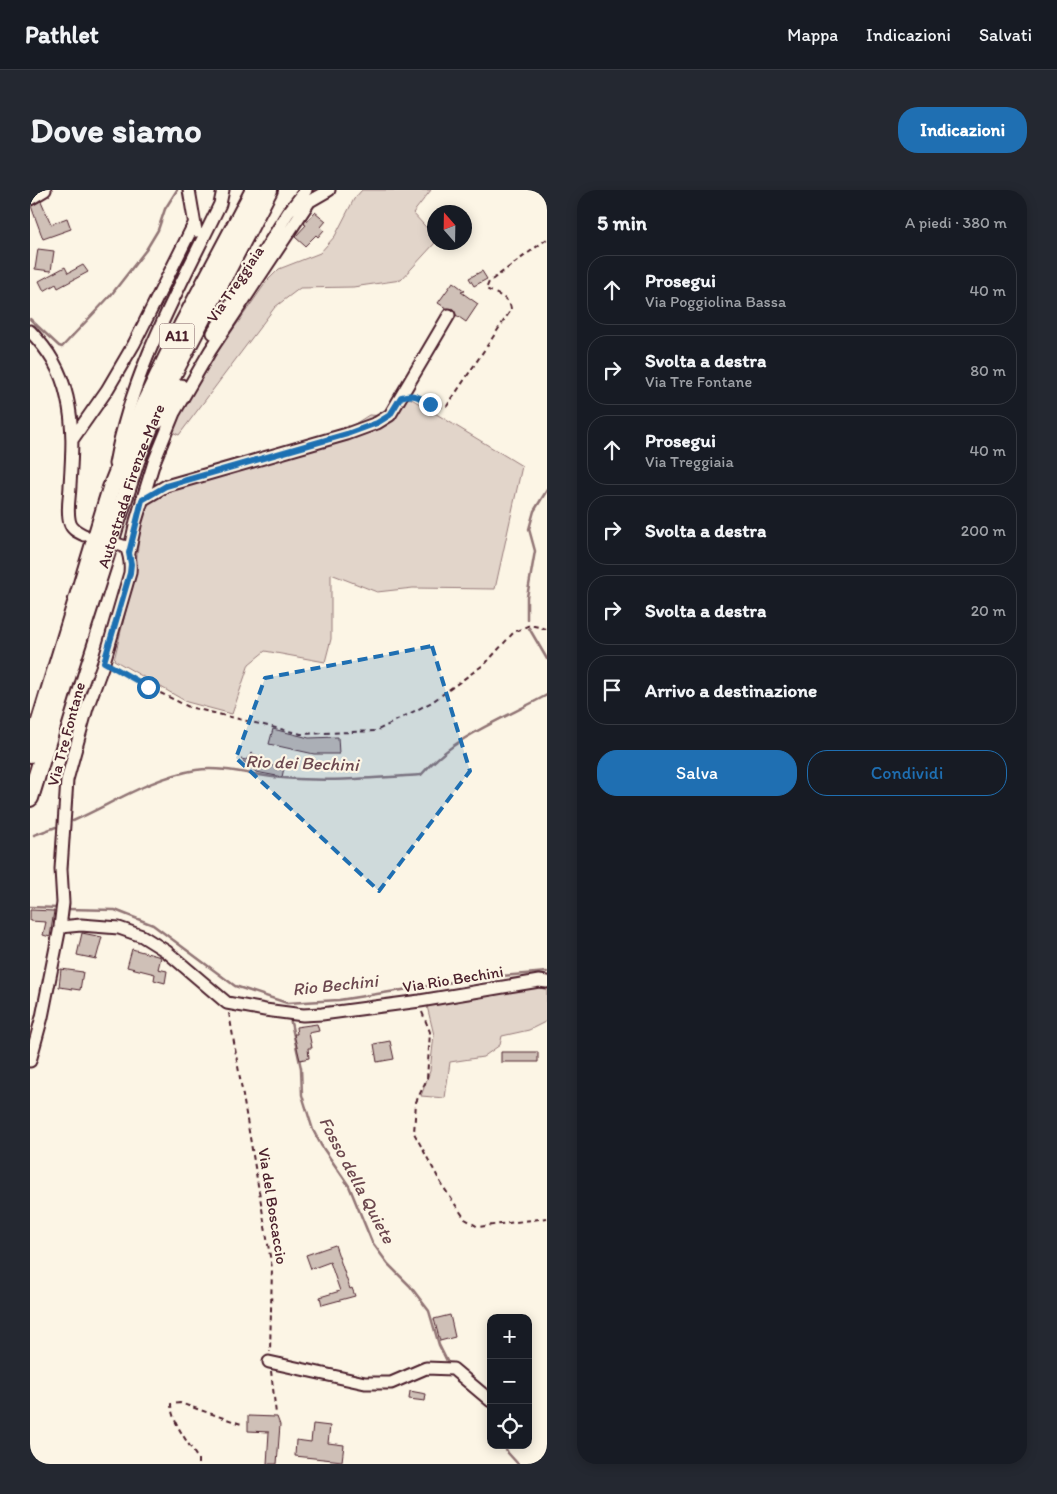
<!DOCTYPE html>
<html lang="it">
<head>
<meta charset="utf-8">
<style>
  body { margin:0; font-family:Itim,sans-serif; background:#242831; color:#f1f3f6 }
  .controls { position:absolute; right:15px; bottom:15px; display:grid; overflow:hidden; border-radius:10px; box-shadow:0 2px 12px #0003 }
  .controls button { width:45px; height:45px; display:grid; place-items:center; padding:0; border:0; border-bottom:1px solid #363941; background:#171b24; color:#f1f3f6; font:25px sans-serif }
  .compass { position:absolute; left:397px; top:15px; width:45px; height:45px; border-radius:50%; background:#171b24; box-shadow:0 2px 12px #0003; rotate:340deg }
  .stop { position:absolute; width:15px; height:15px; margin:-11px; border:4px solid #1f6fb2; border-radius:50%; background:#fff }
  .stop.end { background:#1f6fb2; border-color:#fff; box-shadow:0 1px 5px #0008 }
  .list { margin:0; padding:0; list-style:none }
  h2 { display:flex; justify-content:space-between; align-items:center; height:65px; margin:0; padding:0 20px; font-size:21px }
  h2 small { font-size:16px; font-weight:400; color:#9ea1a6 }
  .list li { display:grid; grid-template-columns:32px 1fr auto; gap:15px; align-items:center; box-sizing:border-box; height:70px; margin:0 10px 10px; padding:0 10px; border:1px solid #363941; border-radius:20px }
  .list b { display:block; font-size:19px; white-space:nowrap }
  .list p { margin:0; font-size:16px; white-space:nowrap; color:#9ea1a6 }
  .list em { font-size:16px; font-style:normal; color:#9ea1a6 }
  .actions { display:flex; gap:10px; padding:15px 20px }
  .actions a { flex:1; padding:11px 0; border:1px solid #1f6fb2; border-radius:20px; text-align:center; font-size:18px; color:#1f6fb2 }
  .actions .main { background:#1f6fb2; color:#fff }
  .icon { flex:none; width:28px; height:28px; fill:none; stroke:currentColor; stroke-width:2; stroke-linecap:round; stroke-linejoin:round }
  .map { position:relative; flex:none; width:517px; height:1274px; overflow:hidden; border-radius:20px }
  header { display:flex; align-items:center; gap:30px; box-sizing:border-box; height:70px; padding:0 25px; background:#171b24; border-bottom:1px solid #363941 }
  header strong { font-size:24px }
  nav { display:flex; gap:28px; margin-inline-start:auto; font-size:18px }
  .intro { display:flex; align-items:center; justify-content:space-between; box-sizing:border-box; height:120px; padding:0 30px }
  h1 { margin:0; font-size:35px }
  .button { padding:12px 22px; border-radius:20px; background:#1f6fb2; color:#fff; font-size:18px; font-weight:700 }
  main { display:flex; gap:30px; padding:0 30px }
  aside { flex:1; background:#171b24; border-radius:20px; box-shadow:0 2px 12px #0003 }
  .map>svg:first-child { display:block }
</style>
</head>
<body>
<header>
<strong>Pathlet</strong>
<nav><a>Mappa</a><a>Indicazioni</a><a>Salvati</a></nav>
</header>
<div class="intro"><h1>Dove siamo</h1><a class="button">Indicazioni</a></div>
<main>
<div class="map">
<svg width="517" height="1274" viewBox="0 0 517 1274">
  <rect width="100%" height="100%" fill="#fcf5e5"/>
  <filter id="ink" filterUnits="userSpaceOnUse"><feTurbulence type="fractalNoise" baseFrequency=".02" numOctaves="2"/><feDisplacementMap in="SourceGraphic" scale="10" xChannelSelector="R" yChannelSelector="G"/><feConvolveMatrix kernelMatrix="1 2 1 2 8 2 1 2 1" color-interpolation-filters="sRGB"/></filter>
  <g filter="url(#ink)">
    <path fill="#e2d5ca" stroke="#967a7a" d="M332 0H401L383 23 404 46 405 53 371 90 323 97 270 98 245 117 149 245 142 242 165 194 237 91 249 79 290 63 305 46 324 9Z
      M380 208 492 276 465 399 383 398 347 402 301 384V449L295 472 235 461 219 474 202 524 157 512 84 470 105 383 111 330 121 301 139 289 228 264 304 247 339 225 357 226 364 212Z
      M504 795 517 796V831L499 840 472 846 470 855 453 867 420 872 415 908 391 906 400 881 404 845 397 816Z"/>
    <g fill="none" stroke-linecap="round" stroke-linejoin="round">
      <path stroke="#917474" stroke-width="2.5" d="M0 129 29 156 32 157 81 105 116 60 128 40 135 19 147 0
        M497 429V407L505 361 499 339 504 321 517 300
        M499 438 517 469
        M43 631C83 613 123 587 166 580 193 576 226 586 253 588 300 592 345 588 391 585 424 546 473 529 517 505
        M4 645 26 637
        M0 717 28 718
        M36 719 85 720 123 735 205 796 257 813 309 810 448 788 517 782
        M260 828 271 878 272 905 283 940 291 955 319 996 342 1052 358 1074 380 1096 399 1121 409 1155 419 1175
        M474 1255 478 1263 488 1274"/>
    </g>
    <path fill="#cfc0b7" stroke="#4a1f2b" d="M11 11 21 34 37 28 41 39 13 49 1 16Z
      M285 22 296 31 291 37 294 40 288 47 286 45 275 56 265 47 276 35 274 34Z
      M8 59 24 61 21 81 5 79Z
      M53 75 58 82 28 98 26 94 14 101 9 91 35 77 38 83Z
      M452 81 457 89 444 96 439 88Z
      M423 92 435 101 431 102 448 114 436 132 426 125 423 119 416 118 408 113Z
      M243 539 279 548 308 547 309 564H284L239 554Z
      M222 563 229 568 225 572 254 578 252 587 226 582 211 569 216 570Z
      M0 720 24 721 20 747 13 745 16 732 0 731Z
      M52 743 72 747 66 769 47 765Z
      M102 759 131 767 128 779 137 781 135 793 124 790 125 784 97 777Z
      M31 779 53 782 50 800 29 797Z
      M287 834 289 841 279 843 282 858H278L279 868 270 870 264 844H267L266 837Z
      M360 851 364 869 347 872 344 854Z
      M471 862H508V872H471Z
      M305 1055 320 1099 322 1098 325 1106 292 1115 290 1107 310 1101 300 1072 281 1079 276 1065Z
      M420 1125 425 1147 410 1151 404 1129Z
      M380 1201 396 1204 395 1211 379 1209Z
      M218 1226 247 1227 250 1235 247 1274H237L239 1242 218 1241Z
      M283 1234 300 1236 298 1253 314 1255 312 1271 265 1266 266 1250 281 1252Z"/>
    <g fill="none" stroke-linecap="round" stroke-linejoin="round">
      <defs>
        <path id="minor" d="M159 0 166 41
          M0 9 15 0
          M273 15 299 0
          M0 141C19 161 31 180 37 207 44 236 42 265 40 295 40 306 36 321 40 333 42 340 48 342 54 345
          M183 143 258 23 276 0
          M128 233 151 195
          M42 250 77 200 104 154 164 34
          M85 274C102 180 149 99 190 14L193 0
          M112 310 136 296 317 244 347 233 360 225 419 125
          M99 363 106 331 124 272 144 223 180 161 279 12
          M30 737 51 735 89 738 112 746 136 761 197 813 235 820 273 825 292 824 390 811 509 791 517 792
          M0 871 12 827 30 737 33 713 31 679 37 590 57 518 74 472 100 383C101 373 100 366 96 357L87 354
          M239 1172 335 1193H361L396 1178 423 1179 461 1211"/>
        <g id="highway">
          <path d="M0 564 81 298 114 215 152 136 224 0"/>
          <path id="s1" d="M0 608 41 474 106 271 137 196 239 0"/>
        </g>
      </defs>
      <use href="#minor" stroke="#4a1f2b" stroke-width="15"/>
      <use href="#highway" stroke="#4a1f2b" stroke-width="20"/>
      <path stroke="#4a1f2b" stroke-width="2" stroke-dasharray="5 4" stroke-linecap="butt" d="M383 205 409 217 417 216 481 120C481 108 466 104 456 99L459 92 517 49
        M83 477 118 497 159 517 271 544 346 541 402 512 456 473 484 442 500 435 517 439
        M392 822 400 842 397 889 386 912 384 943 412 995 435 1029 448 1037 517 1028
        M199 823 242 1078 240 1162
        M241 1181 246 1224
        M168 1274V1269C159 1254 141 1231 141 1214L150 1213 214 1235"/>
      <use href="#minor" stroke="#fcf5e5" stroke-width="11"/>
      <use href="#highway" stroke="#fcf5e5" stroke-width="16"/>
    </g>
  </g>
  <g fill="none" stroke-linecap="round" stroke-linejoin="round" filter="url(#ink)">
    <path stroke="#1f6fb2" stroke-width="6" d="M118 497 74 472 100 383 101 374 99 363 112 310 136 296 317 244 347 233 360 225 371 207C384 203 389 207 400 214"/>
  </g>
  <path fill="#1f6fb2" fill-opacity="0.2" stroke="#1f6fb2" stroke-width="4" stroke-dasharray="10 6" stroke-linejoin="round" d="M402 456 440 581 349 701 206 568 235 488Z"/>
  <g text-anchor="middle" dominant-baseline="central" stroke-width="4.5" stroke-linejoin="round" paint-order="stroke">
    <rect fill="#fcf5e5" stroke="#7f5f63" stroke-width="1" x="129.5" y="133.5" width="35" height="25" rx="4"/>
    <g font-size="15" font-weight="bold" fill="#4a1f2b">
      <text x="147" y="146">A11</text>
    </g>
    <g font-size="16" fill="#4a1f2b" stroke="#fcf5e5">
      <text transform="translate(205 94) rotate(-56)">Via Treggiaia</text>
      <text stroke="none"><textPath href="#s1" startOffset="328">Autostrada Firenze-Mare</textPath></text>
      <text transform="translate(36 544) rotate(-75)">Via Tre Fontane</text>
      <text transform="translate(423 789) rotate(-9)">Via Rio Bechini</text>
      <text transform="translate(243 1016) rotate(81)">Via del Boscaccio</text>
    </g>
    <g font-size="18" font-style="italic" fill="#6d4950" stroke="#fcf5e5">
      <text transform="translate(272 573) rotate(2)">Rio dei Bechini</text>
      <text transform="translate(305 795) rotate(-6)">Rio Bechini</text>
      <text transform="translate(327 990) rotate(62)">Fosso della Quiete</text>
    </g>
  </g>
</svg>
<div class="controls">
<button>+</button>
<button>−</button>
<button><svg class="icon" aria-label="locate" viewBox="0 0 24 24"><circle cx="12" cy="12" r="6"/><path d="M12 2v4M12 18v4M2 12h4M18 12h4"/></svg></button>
</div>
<svg class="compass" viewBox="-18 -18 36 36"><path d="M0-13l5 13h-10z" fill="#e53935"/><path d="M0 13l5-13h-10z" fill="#9ea1a6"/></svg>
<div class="stop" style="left:118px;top:497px"></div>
<div class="stop end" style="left:400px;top:214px"></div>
</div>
<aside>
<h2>5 min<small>A piedi · 380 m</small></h2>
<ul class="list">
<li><svg class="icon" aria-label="ahead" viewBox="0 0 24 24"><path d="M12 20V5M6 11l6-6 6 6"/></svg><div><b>Prosegui</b><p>Via Poggiolina Bassa</p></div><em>40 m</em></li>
<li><svg class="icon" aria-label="right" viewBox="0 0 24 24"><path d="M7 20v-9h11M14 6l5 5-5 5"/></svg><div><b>Svolta a destra</b><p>Via Tre Fontane</p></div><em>80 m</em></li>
<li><svg class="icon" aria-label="ahead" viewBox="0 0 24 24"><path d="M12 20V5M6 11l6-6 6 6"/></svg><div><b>Prosegui</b><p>Via Treggiaia</p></div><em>40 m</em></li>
<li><svg class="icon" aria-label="right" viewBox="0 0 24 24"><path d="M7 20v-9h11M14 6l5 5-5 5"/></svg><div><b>Svolta a destra</b></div><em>200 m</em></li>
<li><svg class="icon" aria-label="right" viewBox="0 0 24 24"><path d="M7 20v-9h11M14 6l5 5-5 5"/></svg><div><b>Svolta a destra</b></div><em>20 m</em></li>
<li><svg class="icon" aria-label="arrive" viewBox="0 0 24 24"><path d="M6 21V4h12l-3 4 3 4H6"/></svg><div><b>Arrivo a destinazione</b></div></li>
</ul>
<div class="actions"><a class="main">Salva</a><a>Condividi</a></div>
</aside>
</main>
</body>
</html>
